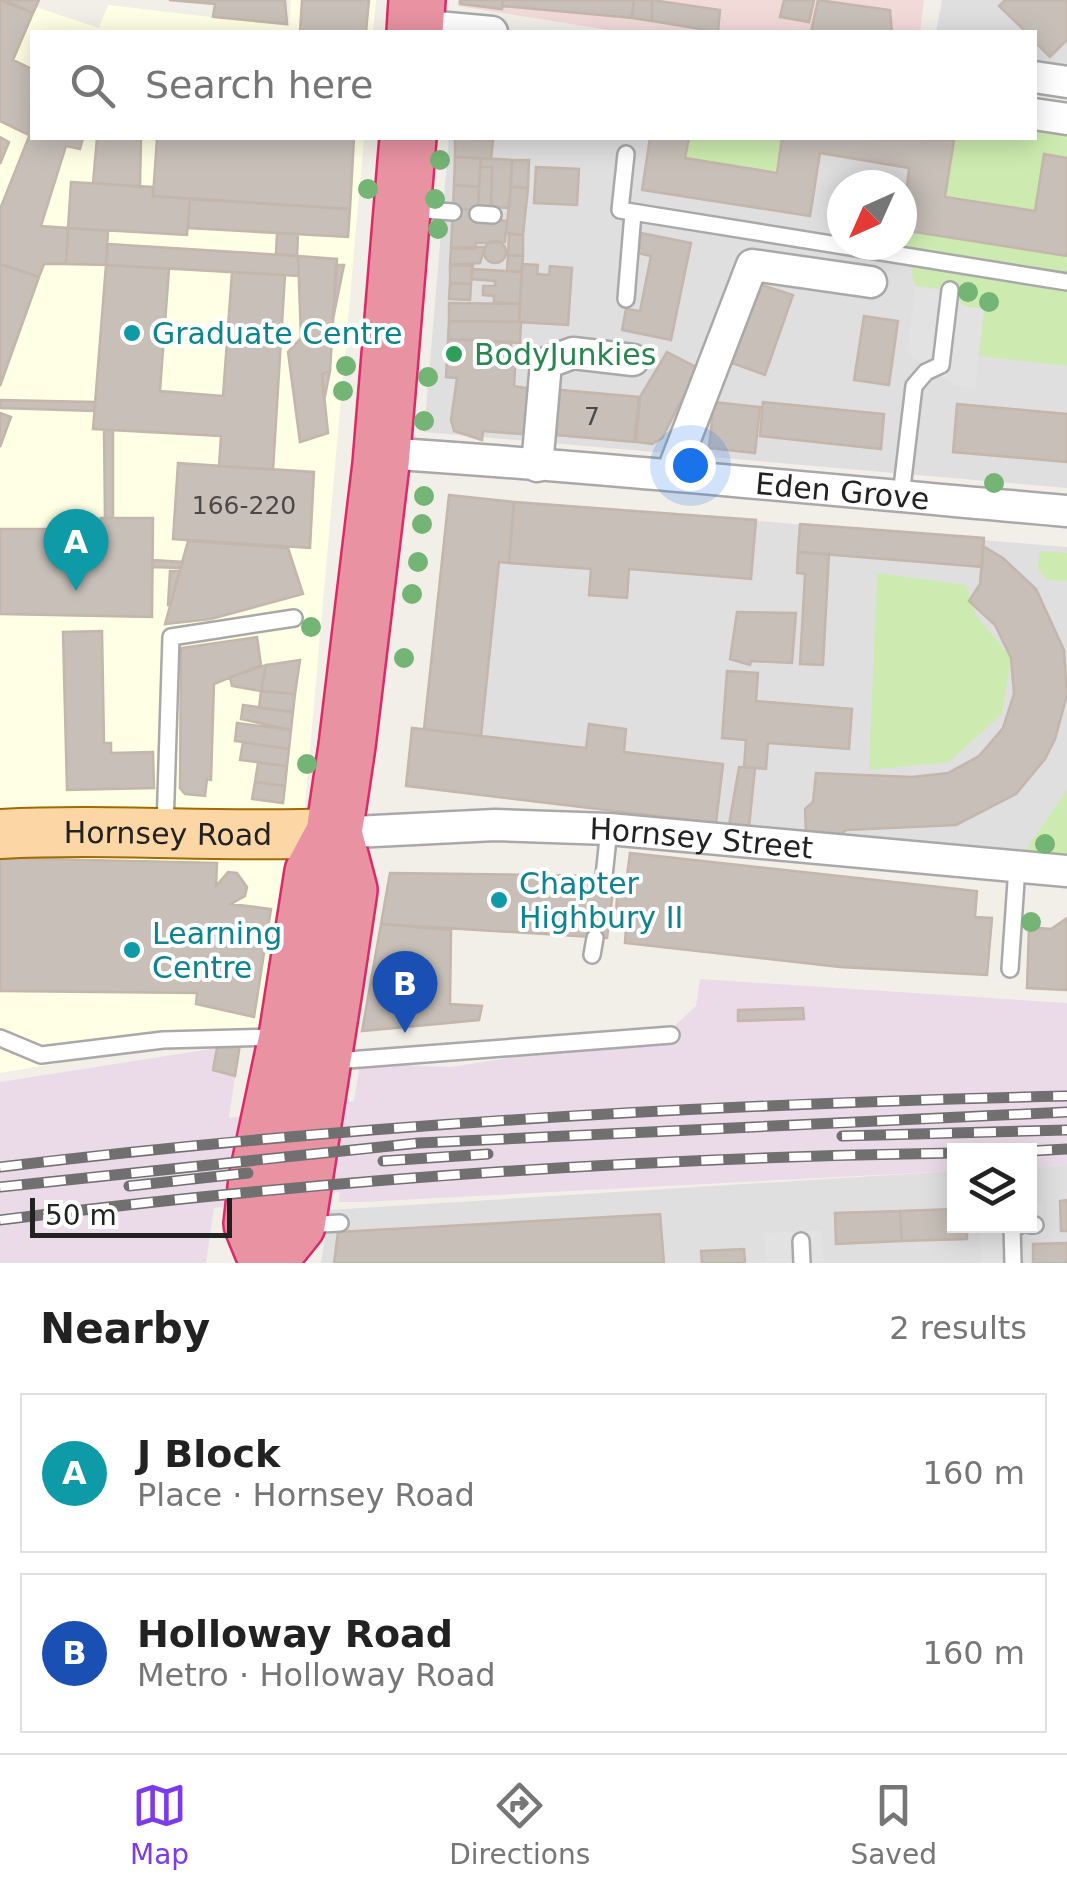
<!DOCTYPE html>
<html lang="en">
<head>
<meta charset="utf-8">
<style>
  body { margin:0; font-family:"DejaVu Sans",sans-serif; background:#f6f6f6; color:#222 }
  .controls { position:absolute; right:30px; bottom:30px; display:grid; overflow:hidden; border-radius:0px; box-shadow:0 5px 25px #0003 }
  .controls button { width:90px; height:90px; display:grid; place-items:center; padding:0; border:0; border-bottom:2px solid #e0e0e0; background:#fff; color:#222; font:50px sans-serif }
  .compass { position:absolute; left:827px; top:170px; width:90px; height:90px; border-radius:50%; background:#fff; box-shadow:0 5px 25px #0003; rotate:225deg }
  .scale { position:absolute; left:30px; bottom:25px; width:202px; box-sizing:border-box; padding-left:10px; border:5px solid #222; border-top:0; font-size:28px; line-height:35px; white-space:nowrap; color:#222; -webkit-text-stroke:8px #fff; paint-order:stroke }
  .you { position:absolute; left:690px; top:465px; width:35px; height:35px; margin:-25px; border:8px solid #fff; border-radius:50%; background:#1a73e8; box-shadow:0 0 0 15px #1a73e833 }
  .badge { display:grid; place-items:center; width:65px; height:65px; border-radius:50%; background:#7c3aed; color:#fff; font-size:32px; font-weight:700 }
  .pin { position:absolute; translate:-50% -82px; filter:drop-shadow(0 2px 5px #0008) }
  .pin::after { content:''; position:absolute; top:52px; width:35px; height:30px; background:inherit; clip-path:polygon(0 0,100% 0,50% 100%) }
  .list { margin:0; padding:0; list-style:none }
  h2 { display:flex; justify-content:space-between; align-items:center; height:130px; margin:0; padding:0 40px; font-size:42px }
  h2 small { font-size:32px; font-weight:400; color:#767676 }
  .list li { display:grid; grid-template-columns:65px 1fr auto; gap:30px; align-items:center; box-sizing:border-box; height:160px; margin:0 20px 20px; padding:0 20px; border:2px solid #e0e0e0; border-radius:0px }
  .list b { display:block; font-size:38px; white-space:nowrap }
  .list p { margin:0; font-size:32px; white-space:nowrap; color:#767676 }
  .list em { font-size:32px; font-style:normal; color:#767676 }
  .icon { flex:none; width:55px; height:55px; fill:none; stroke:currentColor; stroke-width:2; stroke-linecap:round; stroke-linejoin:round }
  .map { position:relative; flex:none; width:1067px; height:1263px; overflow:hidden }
  .search { position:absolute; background:#fff; box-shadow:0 5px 25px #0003; left:30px; right:30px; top:30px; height:110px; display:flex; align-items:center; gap:25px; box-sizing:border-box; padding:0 35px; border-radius:0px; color:#767676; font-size:38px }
  .sheet { height:490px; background:#fff }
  nav { display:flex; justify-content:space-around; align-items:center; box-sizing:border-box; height:140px; border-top:2px solid #e0e0e0; background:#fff; font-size:28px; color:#767676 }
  nav a { display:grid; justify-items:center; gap:5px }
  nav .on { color:#7c3aed }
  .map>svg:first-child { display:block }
</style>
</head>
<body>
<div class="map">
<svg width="1067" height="1263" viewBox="0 0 1067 1263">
  <rect width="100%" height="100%" fill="#f2efe9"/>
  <path fill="#e0dfdf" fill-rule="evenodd" d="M942 0H1067V97L1035 91 1034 32H936Z
    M449 138H1067V488L424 432ZM842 185H902V245H842Z
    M449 495 1067 547V858L814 841 716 823 406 786 412 728 424 729Z
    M1067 1165V1263H321L329 1210 954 1171V1226H1030V1167Z"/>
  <path fill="#f2dad9" d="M459 0H924L920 32H622L458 6Z"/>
  <path fill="#ebdbe8" d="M700 979 1067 1003V1165L1030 1167V1150H954V1171L361 1202H339L340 1192 214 1208 206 1263H0V1082L217 1048 214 1070 235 1076 229 1118 354 1101 360 1064 451 1067 667 1033 696 1006Z"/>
  <path fill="#ffffe5" d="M0 0H15L99 28 108 5 289 26 291 0H376L373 32H32V138H364L304 817 258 1030 0 1073Z"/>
  <path fill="#cdebb0" d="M1035 128 1067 133V158L1044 154 1035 211 945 197 954 140 939 138H1034Z
    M689 138H782L777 173 685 158Z
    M902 230 1067 256V366L979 356 984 309 964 306 949 290 915 286Z
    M1040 551 1067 553V581L1047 580 1038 569Z
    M877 573 966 585 976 615 1011 658 1002 714 949 762 869 770Z
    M1067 790V854L1025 851Z"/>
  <path fill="#e2e2e2" d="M915 287 950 290 964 306 984 309 975 388 955 385 907 354Z
    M1030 1202H1043L1044 1238 1021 1239 1022 1263H981L980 1226H1030Z
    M821 1230 824 1263H766L764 1233Z"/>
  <path fill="#c7bfb8" stroke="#c4b6ab" stroke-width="2.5" d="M0 0 33 13 13 60 32 69 29 135 0 121Z
    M4 0H39L33 13Z
    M169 0H285L287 24 213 17 215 4Z
    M302 0H369L366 32H300Z
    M460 0H503L502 9 460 4Z
    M503 0H634L632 18 502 6Z
    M634 0H652V21L632 18Z
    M652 0 720 10 718 32 652 21Z
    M784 0H814L809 22 780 17Z
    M818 0 890 10 892 32H811Z
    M1005 0H1067V40L1050 57 1034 41V32H1026L999 6Z
    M32 129V138H83L80 149 66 146 41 226 68 228 66 264H44L39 277 0 264V209Z
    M0 137 9 142 0 164Z
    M97 138H141L140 187 93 183Z
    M157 138H354L350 209 153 196Z
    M455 138 493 140 491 159 455 157Z
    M650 138H689L685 158 777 173 782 138 954 140 945 197 1035 211 1044 154 1067 158V256L902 230 909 168 820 153 810 216 642 190Z
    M455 157 481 158 479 187 454 185Z
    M481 158 512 160 509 208 491 207 492 167H480Z
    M512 160H529L528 188 511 187Z
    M480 167H492L491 207H478Z
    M536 167 579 169 577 205 534 203Z
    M71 182 153 187V196L190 199 187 235 68 228Z
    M454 185 479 187 478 210 453 208Z
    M511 187 528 188 523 235 506 233Z
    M190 199 350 209 348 237 188 228Z
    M453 208 478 210V219L507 221 505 242 476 243 475 249 451 248Z
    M68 228 108 231 106 265 66 264Z
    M277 233 298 234 297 256 276 254Z
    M641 233 691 243 671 340 622 330 626 309 640 311 651 256 637 253Z
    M509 234 523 235V256L508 255Z
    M484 252a11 11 0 1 1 22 0a11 11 0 1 1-22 0Z
    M108 244 298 256 299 276 106 265Z
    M480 247H485L480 263 450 265 451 248Z
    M508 255 523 256 522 272 507 271Z
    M298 256 337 259 330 371 322 374 328 433 300 442 288 352 301 338Z
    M0 264 39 277 0 386Z
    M522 264 538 265 537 274 549 275 550 266 572 268 568 325 519 322Z
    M106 265 169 269 160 391 223 396 232 272 285 275 273 470 219 466 221 436 93 429Z
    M336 265H344L333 319Z
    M450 265 473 266 471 284 450 283Z
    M472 269 522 272 520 304 494 302V296L483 295V286H495V281L471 279Z
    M450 283 471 284 470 300 449 299Z
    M759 284 793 295 765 375 732 363Z
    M449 303 520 304 519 322 449 321Z
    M864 316 898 321 889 385 854 380Z
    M449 321 521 322 520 343 448 339Z
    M448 339 511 342V353H516L514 386 537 390 533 435 483 431 482 440 454 431 451 420 457 378 446 377Z
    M667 352 698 368 662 438 652 444 636 442 640 397Z
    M330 371 324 401 322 374Z
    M550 389 639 397 634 442 546 434Z
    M0 400 95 402 94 411 0 408Z
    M714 402 760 407 755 453 709 448Z
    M763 402 884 414 881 449 760 436Z
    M957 404 1067 414V462L953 452Z
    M0 413 11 417 0 447Z
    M104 430H113V518H105Z
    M178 463 314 472 310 548 173 539Z
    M449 495 514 502 509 563 499 562 481 736 424 729Z
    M514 502 756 520 751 579 629 569 627 598 589 595 591 569 509 563Z
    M101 518H153L152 617 0 614V529H101Z
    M800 524 984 538 982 567 798 552Z
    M188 541 288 548 303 594 211 619 165 624Z
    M983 546 1003 558 1036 589 1064 650 1067 695 1055 739 1045 759 1016 794 956 825 846 830 839 836 806 832 805 809 813 802 816 773 912 777 948 773 979 756 1003 728 1014 694 1011 658 995 625 969 601 980 584Z
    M798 552 829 554 823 665 800 664 805 574 797 573Z
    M153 560 183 562 181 568 153 567Z
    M170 571H180L170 606 168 605Z
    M737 612 796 613 792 663 751 661 750 665 730 659Z
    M102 631 104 743H111V753L153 752 154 788 67 790 63 632Z
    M257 637 261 665 214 684 211 780 207 779 205 796 185 794 180 788 181 648Z
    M300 660 295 694 261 691 266 665Z
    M266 665 261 691 232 686 230 677Z
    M727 671 758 673 756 701 852 709 849 749 768 743 766 769 744 767 746 740 722 738Z
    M261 691 295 694 293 712 259 708Z
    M243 705 293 712 291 730 241 719Z
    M237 723 291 730 289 749 235 741Z
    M589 724 626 729 624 752 723 764 716 823 406 786 412 728 586 748Z
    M243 742 289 749 287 766 240 760Z
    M258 763 287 766 285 786 255 782Z
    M739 767 755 768 749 827 729 825Z
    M255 782 285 786 283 803 252 799Z
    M630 853 977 891 975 917 992 918 987 975 840 967 625 943 626 928 615 927 618 884H626Z
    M0 858 217 863 216 886 228 872 237 873 247 887 245 896 231 904 271 909 254 1017 196 1004 197 993 0 991Z
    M390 873 615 876 607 938 381 924Z
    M1067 918V990L1027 988 1029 927 1051 929Z
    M381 924 451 930 450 1004 482 1006 479 1020 362 1031Z
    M803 1008 804 1019 738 1021V1010Z
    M240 1044 235 1076 213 1070 217 1048Z
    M1067 1200V1231H1061L1060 1201Z
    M954 1209V1226H967V1239L902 1241 900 1211Z
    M900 1211 902 1241 836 1244 835 1213Z
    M660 1214 664 1263H334L338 1232Z
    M1067 1243V1263H1033V1244Z
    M744 1249 745 1263H702L701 1251Z"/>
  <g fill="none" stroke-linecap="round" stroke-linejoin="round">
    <defs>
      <path id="lane" d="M626 154 620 210 1067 282
        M411 209 453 212
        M478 214 493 215
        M626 299 633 213
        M901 496 914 386 926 372 941 365 950 290
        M165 828 171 637 294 618
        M604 876 609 829
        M592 955 595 938
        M1010 969 1017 867
        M0 1038 41 1055 163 1040 278 1037
        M335 1061 671 1035
        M304 1225 340 1223
        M1030 1225H1035
        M801 1241 802 1263
        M1013 1263 1012 1226H1019"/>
      <g id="street">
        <path d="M415 25 492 32"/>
        <path d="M1034 77 1067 82"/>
        <path d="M1034 114 1067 119"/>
        <path id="s1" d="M382 453C611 468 839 491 1067 511"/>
        <path d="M537 466 546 363 573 353 633 360"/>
        <path d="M672 473 752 265 871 282"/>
        <path id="s2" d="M334 833 495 825 609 829 1067 871"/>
      </g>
      <g id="primary">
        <path id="s3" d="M0 834C112 828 222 838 334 833"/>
      </g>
      <path id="highway" d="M415 32 417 0
        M268 1261 297 1225 335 983 349 890 334 833
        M268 1263 252 1224 257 1179 287 1037 313 872 334 833 347 746 381 464 408 138"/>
    </defs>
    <use href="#lane" stroke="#a9a9a9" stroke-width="20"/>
    <use href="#street" stroke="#a9a9a9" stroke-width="35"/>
    <use href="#primary" stroke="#a06b00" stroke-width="52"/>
    <use href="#highway" stroke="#dc2a67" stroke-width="60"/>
    <use href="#lane" stroke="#fff" stroke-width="15"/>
    <use href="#street" stroke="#fff" stroke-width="30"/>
    <use href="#primary" stroke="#fcd6a4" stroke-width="48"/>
    <use href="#highway" stroke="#e892a2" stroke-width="55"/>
    <defs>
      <path id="rail" d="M842 1136 1067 1130
        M1030 1151 1067 1149
        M383 1161 488 1154
        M0 1167C355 1124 710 1104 1067 1096
        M129 1186 248 1173
        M0 1187 419 1143 1067 1112
        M0 1220C317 1180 635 1158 954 1153"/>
    </defs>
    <use href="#rail" stroke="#707070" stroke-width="11"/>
    <use href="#rail" stroke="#fff" stroke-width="8" stroke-dasharray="22" stroke-linecap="butt"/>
  </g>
  <g fill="#74b475">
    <circle cx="440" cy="160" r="10"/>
    <circle cx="368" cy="189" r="10"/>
    <circle cx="435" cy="199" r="10"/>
    <circle cx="438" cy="229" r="10"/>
    <circle cx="968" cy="292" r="10"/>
    <circle cx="989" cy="302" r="10"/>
    <circle cx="346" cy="366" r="10"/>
    <circle cx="428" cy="377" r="10"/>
    <circle cx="343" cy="391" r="10"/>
    <circle cx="424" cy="421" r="10"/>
    <circle cx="994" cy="483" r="10"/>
    <circle cx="424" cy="496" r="10"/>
    <circle cx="422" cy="524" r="10"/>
    <circle cx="418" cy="562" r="10"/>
    <circle cx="412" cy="594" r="10"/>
    <circle cx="311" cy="627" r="10"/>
    <circle cx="404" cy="658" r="10"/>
    <circle cx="307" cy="764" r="10"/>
    <circle cx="1045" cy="844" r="10"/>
    <circle cx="1031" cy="922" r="10"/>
  </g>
  <g fill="#0f9aa8" stroke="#fff" stroke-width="4">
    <circle cx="132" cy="333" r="10"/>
    <circle cx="499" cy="900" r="10"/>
    <circle cx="132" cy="950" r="10"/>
  </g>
  <circle fill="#2e9e5b" stroke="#fff" stroke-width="4" cx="454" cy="354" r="10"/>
  <g text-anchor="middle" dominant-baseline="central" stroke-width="8" stroke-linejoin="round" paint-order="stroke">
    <g font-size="25" fill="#4b4948">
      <text x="592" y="416">7</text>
      <text x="244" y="505">166-220</text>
    </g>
    <g font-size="30" fill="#0d838f" stroke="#fff" text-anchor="start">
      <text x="152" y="333">Graduate Centre</text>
      <text x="519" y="883">Chapter<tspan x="519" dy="34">Highbury II</tspan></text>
      <text x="152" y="933">Learning<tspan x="152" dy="34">Centre</tspan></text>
    </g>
    <g font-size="30" fill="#27864d" stroke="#fff" text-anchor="start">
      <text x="474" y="354">BodyJunkies</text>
    </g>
    <g font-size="30" fill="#222" stroke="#fff">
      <text stroke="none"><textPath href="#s1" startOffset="462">Eden Grove</textPath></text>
      <text stroke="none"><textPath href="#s3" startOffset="168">Hornsey Road</textPath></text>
      <text stroke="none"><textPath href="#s2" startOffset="368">Hornsey Street</textPath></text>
    </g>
  </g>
</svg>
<div class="controls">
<button><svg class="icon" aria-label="layers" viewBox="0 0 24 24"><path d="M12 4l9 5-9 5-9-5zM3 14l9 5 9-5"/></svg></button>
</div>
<svg class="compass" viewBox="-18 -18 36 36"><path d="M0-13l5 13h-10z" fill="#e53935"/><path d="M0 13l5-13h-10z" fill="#767676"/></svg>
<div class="scale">50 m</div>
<div class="you"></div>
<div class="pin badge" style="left:76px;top:591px;background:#0f9aa8">A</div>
<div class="pin badge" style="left:405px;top:1033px;background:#1a4fb4">B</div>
<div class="search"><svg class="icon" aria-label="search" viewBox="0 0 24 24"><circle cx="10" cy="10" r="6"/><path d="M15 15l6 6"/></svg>Search here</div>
</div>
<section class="sheet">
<h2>Nearby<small>2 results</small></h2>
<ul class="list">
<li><span class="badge" style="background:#0f9aa8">A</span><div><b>J Block</b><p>Place · Hornsey Road</p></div><em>160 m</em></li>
<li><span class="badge" style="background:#1a4fb4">B</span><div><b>Holloway Road</b><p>Metro · Holloway Road</p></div><em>160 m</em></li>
</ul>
</section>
<nav>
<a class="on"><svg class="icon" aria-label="map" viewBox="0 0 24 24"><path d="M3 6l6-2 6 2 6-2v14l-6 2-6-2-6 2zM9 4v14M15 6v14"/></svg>Map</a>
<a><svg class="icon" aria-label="directions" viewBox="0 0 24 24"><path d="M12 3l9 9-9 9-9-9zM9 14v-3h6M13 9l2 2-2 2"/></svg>Directions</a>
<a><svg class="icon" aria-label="saved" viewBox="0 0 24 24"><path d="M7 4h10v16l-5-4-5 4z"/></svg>Saved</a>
</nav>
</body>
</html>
